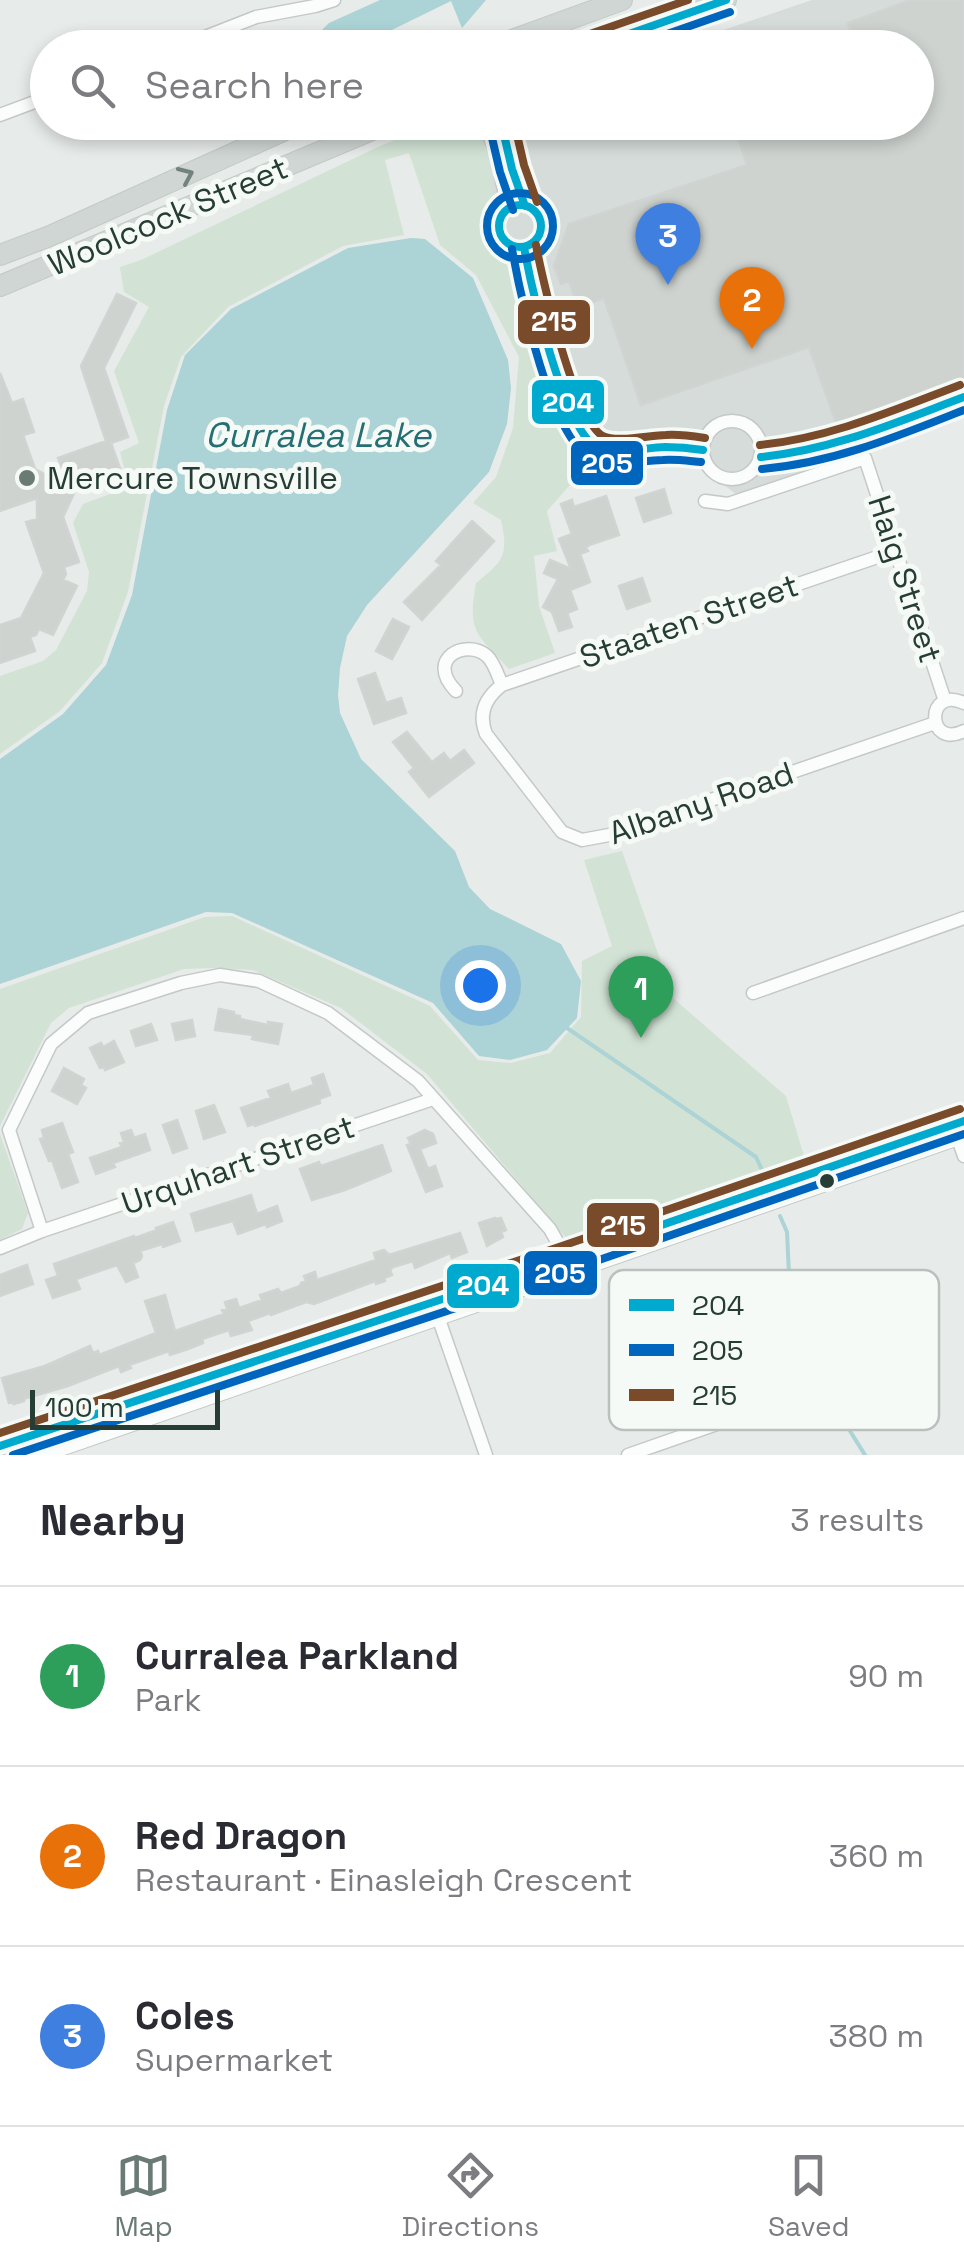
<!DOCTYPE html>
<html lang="en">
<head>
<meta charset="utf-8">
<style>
  body { margin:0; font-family:"Space Grotesk",sans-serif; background:#f2f2f3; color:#2b2b33 }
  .scale { position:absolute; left:30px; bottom:25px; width:190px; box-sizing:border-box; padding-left:10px; border:5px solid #263d35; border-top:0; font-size:28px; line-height:35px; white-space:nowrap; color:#263d35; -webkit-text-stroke:8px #f6faf7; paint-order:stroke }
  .you { position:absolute; left:480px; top:985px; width:35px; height:35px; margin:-25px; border:8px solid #fff; border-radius:50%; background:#1a73e8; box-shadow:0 0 0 15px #1a73e833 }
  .badge { display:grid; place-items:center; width:65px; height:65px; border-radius:50%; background:#6a7a74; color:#fff; font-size:32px; font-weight:700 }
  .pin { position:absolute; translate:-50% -82px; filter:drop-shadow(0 2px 5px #0008) }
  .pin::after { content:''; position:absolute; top:52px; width:35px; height:30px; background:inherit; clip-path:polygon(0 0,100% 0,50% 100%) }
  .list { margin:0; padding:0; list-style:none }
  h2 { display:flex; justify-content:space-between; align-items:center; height:130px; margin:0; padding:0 40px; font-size:42px }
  h2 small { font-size:32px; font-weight:400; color:#7c7c81 }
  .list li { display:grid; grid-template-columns:65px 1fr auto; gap:30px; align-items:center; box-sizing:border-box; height:180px; padding:0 40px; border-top:2px solid #e1e1e2 }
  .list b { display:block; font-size:38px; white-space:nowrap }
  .list p { margin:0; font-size:32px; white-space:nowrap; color:#7c7c81 }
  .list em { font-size:32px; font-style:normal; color:#7c7c81 }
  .icon { flex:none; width:55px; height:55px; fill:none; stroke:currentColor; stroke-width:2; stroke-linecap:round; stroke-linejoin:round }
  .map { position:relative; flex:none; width:964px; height:1455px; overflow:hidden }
  .search { position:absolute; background:#fff; box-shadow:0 5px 15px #0003; left:30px; right:30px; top:30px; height:110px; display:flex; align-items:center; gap:25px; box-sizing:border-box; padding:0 35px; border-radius:55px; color:#7c7c81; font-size:38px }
  .sheet { height:670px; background:#fff }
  nav { display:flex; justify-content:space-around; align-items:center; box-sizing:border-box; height:140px; border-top:2px solid #e1e1e2; background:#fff; font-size:28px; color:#7c7c81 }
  nav a { display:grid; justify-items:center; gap:5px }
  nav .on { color:#6a7a74 }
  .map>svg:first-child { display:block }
</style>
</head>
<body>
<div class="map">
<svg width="964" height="1455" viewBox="0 0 964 1455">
  <rect width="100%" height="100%" fill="#e7ebe9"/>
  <path fill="#d5dcd9" d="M812 0H964V414L737 495 682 452 602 435 477 237 468 122H916V48L673 47Z"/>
  <path fill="#d2e3d5" d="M435 123H472L487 150 495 201 490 231 492 238 511 263 571 444 577 452 589 461 594 480 569 486 547 511 557 551 534 556 539 606 555 653 509 669C477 634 467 633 476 583 503 561 509 556 501 520L473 503 496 477 513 428 519 357 476 275 440 245 409 153 385 160 404 235 343 246 228 307 181 357 164 406 128 592 102 663 60 711 0 754V676L43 661 56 650 87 591 89 572 73 523 83 504 129 487 120 452 139 443 114 371 149 307 124 292 120 267 141 260 378 147Z
    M622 851 674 999 786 1096 807 1166 580 1241 566 1238 427 1074 341 1008 253 970 213 968 184 969 69 1008 51 1023 0 1126V989L205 917 232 916 430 1006 478 1060 511 1063 550 1053 581 1017 582 961 612 946 584 860Z
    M0 1134 28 1213 22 1229 0 1240Z"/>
  <path fill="#acd3d5" d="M380 0H486L462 28 451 1 357 47H320L311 41 329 23Z
    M411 238 425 239 473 278 508 360 511 388 507 424 489 472 367 605 347 636 340 668 338 695 340 713 361 759 455 851 469 887 490 909 561 944 581 981 577 1018 547 1050 510 1060 479 1056 433 1003 232 913 206 912 0 984V759L63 714 106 665 132 595 167 410 185 355 231 309 348 248Z"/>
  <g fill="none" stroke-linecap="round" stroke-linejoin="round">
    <path stroke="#acd3d5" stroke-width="4" d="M567 1028 756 1157 763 1172
      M780 1216 787 1232 792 1338 865 1455"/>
  </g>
  <path fill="#ced3d0" stroke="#d0d4d2" stroke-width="2.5" d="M911 0H964V384L838 428 809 347 641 405 604 298 578 307 569 281 561 284 554 266 569 224 747 165 733 122H916V48H856L848 23Z
    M117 294 136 303 104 368 128 437 111 443 122 474 76 489 63 517 79 562 64 567 66 574 63 580 77 586 53 635 39 629 36 635 30 637 35 651 0 663V625L21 618 44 573 26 522 37 519V498L0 511V373L12 403 23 399 34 432 23 435 35 469 50 477 62 468 58 458 106 441 81 366Z
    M664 489 671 513 644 522 636 498Z
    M606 496 619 535 589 545 586 548 588 551 580 554 590 582 570 590 577 609 567 613 572 627 559 631 552 612 543 607 558 579 544 573 550 560 571 569 559 539 572 534 561 504 572 500 574 507Z
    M472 521 494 541 422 620 404 602 441 565 436 561Z
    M642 578 650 601 627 609 619 586Z
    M393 619 409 627 392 659 376 651Z
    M375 673 386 703 401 698 406 713 374 724 358 679Z
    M407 732 432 762 444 753 450 761 464 750 474 763 429 797 409 772 414 768 393 742Z
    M219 1009 234 1012V1015L240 1016V1019L268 1025V1022L282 1024 278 1044 252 1039 253 1035 215 1030Z
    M192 1020 195 1036 176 1040 172 1024Z
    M151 1024 157 1040 136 1046 131 1031Z
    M114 1041 124 1062 105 1070 104 1067 100 1068 90 1048 101 1043 103 1047Z
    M64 1068 84 1079 81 1085 86 1088 77 1104 52 1091Z
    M323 1074 330 1095 319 1099 320 1103 255 1126 254 1124 248 1126 241 1108 271 1098 268 1091 288 1084 291 1093 314 1085 312 1078Z
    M214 1105 225 1132 204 1139 196 1111Z
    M177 1120 187 1148 173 1153 163 1125Z
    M62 1123 73 1152 68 1154 78 1182 62 1188 52 1160 49 1161 40 1139 44 1138 42 1130Z
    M131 1130 134 1138 145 1134 150 1150 113 1163 115 1167 96 1174 90 1158 122 1147 120 1143 124 1142 121 1133Z
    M425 1130 433 1134 436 1143 420 1149 428 1169 435 1166 442 1186 426 1192 407 1145 411 1144 408 1138Z
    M382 1145 391 1171 345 1190 312 1200 300 1169 319 1162 321 1166Z
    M251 1195 257 1214 277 1206 282 1221 267 1227 266 1224 238 1234 233 1221 196 1231 191 1214Z
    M495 1218 496 1219 501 1218 506 1230 501 1232 503 1237 487 1246 479 1223Z
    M173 1222 180 1241 163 1247 162 1244 140 1251 142 1256 140 1260 133 1263 138 1277 126 1282 117 1265 76 1279 80 1289 53 1298 46 1280 58 1276 54 1264 134 1236 135 1238 157 1230 156 1228Z
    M460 1233 467 1252 452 1258 450 1253 415 1268 413 1261 393 1267 390 1270 392 1275 384 1278 385 1281 376 1284 375 1281 314 1304 306 1302 271 1315 270 1313 248 1321 252 1330 231 1336 229 1330 202 1339 203 1343 188 1349 170 1355 169 1351 129 1365 131 1368 121 1372 119 1366 68 1386 23 1399 24 1401 14 1404V1402L9 1403 2 1378 45 1366 90 1346 93 1353 98 1351 99 1355 156 1333 145 1301 165 1295 175 1331 224 1314 222 1310 227 1309 225 1302 236 1299 239 1308 262 1300 260 1295 278 1289 281 1293 300 1286 301 1283 306 1281 304 1276 315 1272 317 1280 376 1260 374 1253 384 1250 389 1255Z
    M27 1265 33 1284 0 1296V1275Z"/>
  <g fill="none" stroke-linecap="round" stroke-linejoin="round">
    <defs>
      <path id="street" d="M177 48 256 17 315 6 334 0
        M0 115 48 97
        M484 122 496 152 508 209
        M501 122 512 169 525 206
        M499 226a21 21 0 1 1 42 0a21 21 0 1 1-42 0Z
        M524 247C527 262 528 277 532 292 538 319 573 436 596 447 612 455 646 447 664 447 677 447 690 448 703 450
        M703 450a29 29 0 1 1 58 0a29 29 0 1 1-58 0Z
        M761 457C831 454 899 421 964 397
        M705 501 728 504 865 458 945 701
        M895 551 502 685C485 698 478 714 486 734L562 832 582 840 609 835 935 723
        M456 691C424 658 467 638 487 656 494 662 498 676 502 685
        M964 703C925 685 926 750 964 731
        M753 993 964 918
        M955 1130 964 1156
        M42 1231 9 1130 51 1044 88 1013 181 983 220 975 259 981 328 1013 418 1081 550 1229 559 1245 565 1264
        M0 1248 42 1231 433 1099
        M436 1311 486 1455
        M628 1455 734 1418"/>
      <path id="secondary" d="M0 1446 563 1259 964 1121
        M37 1455 964 1134"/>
      <path id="primary" d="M490 48 622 0
        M588 48 726 0
        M0 255 50 236 303 122
        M0 286 391 122"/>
    </defs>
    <use href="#street" stroke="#c4c8c6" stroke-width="15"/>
    <use href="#secondary" stroke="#c3c9c6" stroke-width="20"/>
    <use href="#primary" stroke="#c3cac7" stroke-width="22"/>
    <use href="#street" stroke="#fbfcfc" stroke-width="12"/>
    <use href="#secondary" stroke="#fbfcfc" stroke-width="18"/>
    <use href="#primary" stroke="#cfd6d3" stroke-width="20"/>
    <defs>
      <path id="bus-1" d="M589 48 726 0
        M501 122 512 169 525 206
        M499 226a21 21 0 1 1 42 0a21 21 0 1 1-42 0Z
        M524 247C531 286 563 427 596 447 612 457 646 447 665 447 678 447 690 448 703 450
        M761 457C833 450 897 422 964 397
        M0 1446 563 1259 964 1121"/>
      <path id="bus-2" d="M627 48 730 12
        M489 125 500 172 513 210
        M487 226a33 33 0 1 1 66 0a33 33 0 1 1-66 0Z
        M512 249C520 293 551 443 594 460 616 468 641 460 663 460 676 459 689 461 701 462
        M762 469C834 463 898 436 964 410
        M13 1455 567 1271 964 1134"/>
      <path id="bus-3" d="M584 36 688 0
        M514 122 524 165 537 202
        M536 245C542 278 575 422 603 436 617 443 650 435 666 435 679 434 692 436 705 438
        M760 445C830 438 894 410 960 385
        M0 1433 559 1247 960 1109"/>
    </defs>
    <use href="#bus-1" stroke="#f6faf7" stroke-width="15"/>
    <use href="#bus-2" stroke="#f6faf7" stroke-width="15"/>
    <use href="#bus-3" stroke="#f6faf7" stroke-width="15"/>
    <use href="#bus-1" stroke="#00a9ce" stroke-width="8"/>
    <use href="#bus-2" stroke="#0065bd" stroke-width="8"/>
    <use href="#bus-3" stroke="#7a4b2a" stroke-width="8"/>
  </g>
  <defs><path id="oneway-chevron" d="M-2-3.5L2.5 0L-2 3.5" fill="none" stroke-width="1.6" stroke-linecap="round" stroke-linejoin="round" transform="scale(2.5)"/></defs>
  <use stroke="#72827c" href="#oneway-chevron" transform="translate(186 175) rotate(-24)"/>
  <circle fill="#6a7a74" stroke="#f6faf7" stroke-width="4" cx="27" cy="478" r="10"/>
  <circle fill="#263d35" stroke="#f6faf7" stroke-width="4" cx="827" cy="1181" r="9"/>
  <g text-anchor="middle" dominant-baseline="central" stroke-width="10" stroke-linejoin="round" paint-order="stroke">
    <g font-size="32" fill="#263d35" stroke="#f6faf7">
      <text transform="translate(168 216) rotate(-23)">Woolcock Street</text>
      <text transform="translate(905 579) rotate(72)">Haig Street</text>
      <text transform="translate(689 621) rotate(-19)">Staaten Street</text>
      <text transform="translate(701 803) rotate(-19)">Albany Road</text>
      <text transform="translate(238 1165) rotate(-19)">Urquhart Street</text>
    </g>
    <g font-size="32" fill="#263d35" stroke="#f6faf7" text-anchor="start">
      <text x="47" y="478">Mercure Townsville</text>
    </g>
    <g font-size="35" font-style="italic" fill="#256f74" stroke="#f6faf7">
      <text x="318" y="435">Curralea Lake</text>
    </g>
  </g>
  <rect x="609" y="1270" width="330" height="160" rx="15" fill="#f6faf7" stroke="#b8c1bd" stroke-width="2.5"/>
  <rect x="629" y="1299" width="45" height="12" fill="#00a9ce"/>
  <rect x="629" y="1344" width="45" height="12" fill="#0065bd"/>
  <rect x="629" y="1389" width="45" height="12" fill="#7a4b2a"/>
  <g font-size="28" fill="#263d35">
    <text x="692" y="1315">204</text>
    <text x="692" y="1360">205</text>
    <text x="692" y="1405">215</text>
  </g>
  <g stroke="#f6faf7" stroke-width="4">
    <rect x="516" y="298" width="76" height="48" rx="10" fill="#7a4b2a"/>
    <rect x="530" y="378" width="76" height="48" rx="10" fill="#00a9ce"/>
    <rect x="569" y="439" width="76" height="48" rx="10" fill="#0065bd"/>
    <rect x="585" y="1201" width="76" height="48" rx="10" fill="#7a4b2a"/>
    <rect x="522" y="1249" width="77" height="48" rx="10" fill="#0065bd"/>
    <rect x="445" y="1262" width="76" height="48" rx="10" fill="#00a9ce"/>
  </g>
  <g font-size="28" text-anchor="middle" font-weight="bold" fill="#fff">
    <text x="554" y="331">215</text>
    <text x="568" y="412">204</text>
    <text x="607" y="473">205</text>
    <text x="623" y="1235">215</text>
    <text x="560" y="1283">205</text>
    <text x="483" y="1295">204</text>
  </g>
</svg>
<div class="scale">100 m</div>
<div class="you"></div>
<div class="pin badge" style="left:641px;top:1038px;background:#2e9e5b">1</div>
<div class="pin badge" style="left:752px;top:349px;background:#e8710a">2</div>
<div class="pin badge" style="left:668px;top:285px;background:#3f7fe0">3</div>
<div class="search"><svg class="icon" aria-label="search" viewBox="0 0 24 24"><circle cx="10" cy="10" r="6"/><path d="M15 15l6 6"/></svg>Search here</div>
</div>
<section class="sheet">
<h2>Nearby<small>3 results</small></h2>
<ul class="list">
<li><span class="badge" style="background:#2e9e5b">1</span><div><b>Curralea Parkland</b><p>Park</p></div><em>90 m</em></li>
<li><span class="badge" style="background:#e8710a">2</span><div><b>Red Dragon</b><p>Restaurant · Einasleigh Crescent</p></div><em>360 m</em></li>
<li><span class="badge" style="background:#3f7fe0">3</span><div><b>Coles</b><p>Supermarket</p></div><em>380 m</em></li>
</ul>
</section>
<nav>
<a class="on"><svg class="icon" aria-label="map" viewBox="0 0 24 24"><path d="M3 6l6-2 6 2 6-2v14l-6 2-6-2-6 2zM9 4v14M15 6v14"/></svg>Map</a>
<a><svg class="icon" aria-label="directions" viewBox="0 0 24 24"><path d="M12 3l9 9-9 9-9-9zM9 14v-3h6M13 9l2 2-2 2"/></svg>Directions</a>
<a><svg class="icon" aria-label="saved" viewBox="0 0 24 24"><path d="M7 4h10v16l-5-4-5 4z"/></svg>Saved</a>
</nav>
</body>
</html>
